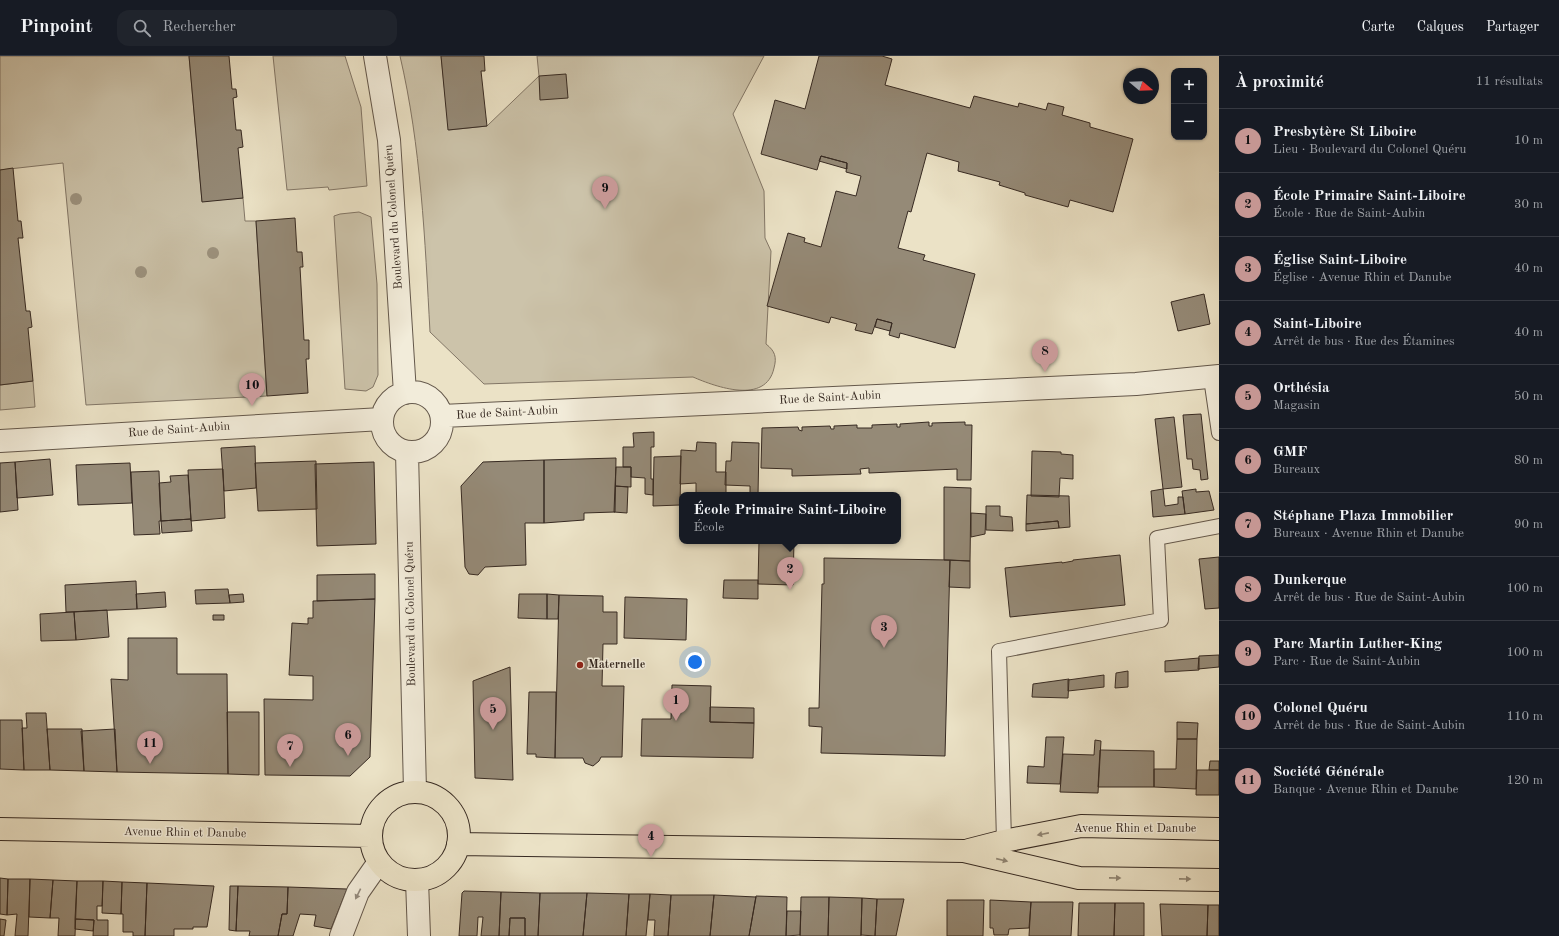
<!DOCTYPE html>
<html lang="fr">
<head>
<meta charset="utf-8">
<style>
  body { margin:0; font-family:"Old Standard TT",serif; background:#20242c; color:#f1f3f6 }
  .controls { position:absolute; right:12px; top:12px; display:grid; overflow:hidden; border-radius:8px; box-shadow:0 1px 3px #0004 }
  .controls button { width:36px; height:36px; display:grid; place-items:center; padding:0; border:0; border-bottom:1px solid #363941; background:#171b24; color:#f1f3f6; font:20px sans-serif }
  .compass { position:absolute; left:1123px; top:12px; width:36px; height:36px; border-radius:50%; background:#171b24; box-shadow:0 1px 3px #0004; rotate:109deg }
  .you { position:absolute; left:695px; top:606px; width:14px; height:14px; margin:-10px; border:3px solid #fff; border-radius:50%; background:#1a73e8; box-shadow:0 0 0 6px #1a73e833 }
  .badge { display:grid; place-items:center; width:26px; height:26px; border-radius:50%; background:#c59692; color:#111; font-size:13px; font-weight:700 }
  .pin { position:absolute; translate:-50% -33px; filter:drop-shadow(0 1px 2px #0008) }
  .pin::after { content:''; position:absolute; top:21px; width:14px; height:12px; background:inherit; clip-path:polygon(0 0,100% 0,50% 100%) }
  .popup { position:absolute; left:679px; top:436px; width:222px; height:52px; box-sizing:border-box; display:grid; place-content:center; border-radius:8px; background:#171b24; filter:drop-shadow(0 1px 3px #0005); font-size:13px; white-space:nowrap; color:#9ea1a6 }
  .popup b { font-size:15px; color:#f1f3f6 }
  .popup::after { content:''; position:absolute; left:50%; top:100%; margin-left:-8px; border:8px solid transparent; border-top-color:#171b24 }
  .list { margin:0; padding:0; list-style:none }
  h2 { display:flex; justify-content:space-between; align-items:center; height:52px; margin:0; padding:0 16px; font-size:17px }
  h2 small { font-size:13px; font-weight:400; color:#9ea1a6 }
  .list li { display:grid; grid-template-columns:26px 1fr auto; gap:12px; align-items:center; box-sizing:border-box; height:64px; padding:0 16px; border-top:1px solid #363941 }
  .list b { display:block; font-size:15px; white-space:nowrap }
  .list p { margin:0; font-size:13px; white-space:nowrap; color:#9ea1a6 }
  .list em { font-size:13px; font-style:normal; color:#9ea1a6 }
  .icon { flex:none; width:22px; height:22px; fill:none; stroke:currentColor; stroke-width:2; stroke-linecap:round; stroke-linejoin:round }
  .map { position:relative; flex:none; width:1219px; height:880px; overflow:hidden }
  header { display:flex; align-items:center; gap:24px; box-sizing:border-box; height:56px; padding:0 20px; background:#171b24; border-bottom:1px solid #363941 }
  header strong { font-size:19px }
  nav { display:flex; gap:22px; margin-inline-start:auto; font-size:14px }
  .search { width:280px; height:36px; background:#20242c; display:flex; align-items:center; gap:10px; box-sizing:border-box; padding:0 14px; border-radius:12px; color:#9ea1a6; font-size:15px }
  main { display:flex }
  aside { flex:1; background:#171b24 }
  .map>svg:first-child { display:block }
</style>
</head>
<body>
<header>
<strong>Pinpoint</strong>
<div class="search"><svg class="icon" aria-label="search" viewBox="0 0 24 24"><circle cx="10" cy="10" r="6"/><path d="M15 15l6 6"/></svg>Rechercher</div>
<nav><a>Carte</a><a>Calques</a><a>Partager</a></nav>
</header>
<main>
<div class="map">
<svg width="1219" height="880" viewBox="0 0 1219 880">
  <rect width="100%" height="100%" fill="#ebe2c6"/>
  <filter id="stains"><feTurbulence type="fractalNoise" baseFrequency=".005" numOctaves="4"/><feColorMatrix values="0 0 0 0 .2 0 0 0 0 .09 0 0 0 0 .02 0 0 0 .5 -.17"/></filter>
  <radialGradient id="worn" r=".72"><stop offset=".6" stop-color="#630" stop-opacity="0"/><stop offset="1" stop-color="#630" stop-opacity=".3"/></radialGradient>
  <path fill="#ccc3aa" stroke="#827666" d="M0 0H189L202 145 243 142 245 165H256L267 340 86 349 63 107 0 114Z
    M273 0H345L361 51 367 130 329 134 328 131 287 134Z
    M400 0H441L449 74 487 70 539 20 537 0H764L733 58 764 135 765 182 771 195 766 288C775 295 777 301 774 312 766 349 716 331 693 321L484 328 430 276C425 184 421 90 400 0Z
    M359 156 371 161 377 228 378 319 373 331 366 335 345 333 334 160 340 158Z
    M33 325 35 351 0 354V329Z"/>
  <path fill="#958a77" stroke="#372a22" d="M189 0H229L232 33H236L237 41 233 42 236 74H241L243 91 238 92 243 142 202 146Z
    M441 0H484L485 15H481L487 70 448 74Z
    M819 0H882L892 3 885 29 970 52 974 40 1018 51 1019 47 1046 54 1048 47 1064 51 1062 59 1090 67V71L1133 83 1113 156 1070 144 1068 151 1025 139V137L999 129 1000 126 958 115 959 106 927 97 911 156 908 155 898 192 925 199 923 204 975 218 955 292 900 277 899 282 889 279 892 267 877 263 872 278 855 274 857 268 831 261 829 267 767 250 788 177 805 182 804 186 821 191 836 135 856 140 861 120 846 116 847 107 821 100 817 114 761 98 775 44 805 53Z
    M566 18 568 42 540 44 539 20Z
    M821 100 847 107V113L819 105Z
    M13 112 18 165H21L23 182H18L26 255H30L32 271 28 272 33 325 0 329V114Z
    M295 162 297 196H302L303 211H300L304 284H309V303H306L308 337 267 340 256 165Z
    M1204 238 1210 268 1178 275 1171 246Z
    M877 263 892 267 890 275 875 271Z
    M1201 358 1208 423 1201 424 1200 414 1193 413 1192 403H1187L1183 359Z
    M1174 361 1182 431 1163 433 1155 363Z
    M929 366V370H932V367L965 366V369H972L971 424H957V413L869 417V412L860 413 861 418 792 420V413L761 412 762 372 798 371 799 374 802 375V371L830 370 831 373H834V370L857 369V372H872V369L897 368V371H900V368Z
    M654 376V391H651V423H653V439L645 438V422L631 421V411H623V391H634L633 377Z
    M697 386 716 387V416H726V439H696V427L680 428 681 394 696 395Z
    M732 386 759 387 758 439H750V430L725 429 726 405H731Z
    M255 390 256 432 224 435 221 392Z
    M1032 395 1061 396V398L1073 399V423L1060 422 1059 441 1031 440Z
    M681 400 680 449 653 450 654 401Z
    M616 402 615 456 584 457V464L544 467V404Z
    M50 403 53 439 17 442 15 406Z
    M544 404V467H525L526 509 485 511 478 519 469 518 465 511 461 430 483 406Z
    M316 405 317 453 258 455 255 407Z
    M15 406 18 454 0 456V407Z
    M374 406 376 488 317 490 315 408Z
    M130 407 132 447 78 449 76 409Z
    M616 411H631V431L615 430Z
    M223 413 225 462 191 465 188 414Z
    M159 415 161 465H159L160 478 134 479 131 416Z
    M188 419 191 463 161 465 159 427 171 426 170 420Z
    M615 430 628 431 627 457 614 456Z
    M944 431 971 432 970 505 944 504Z
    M1163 433 1165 450 1178 448V441H1183L1185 458 1153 461 1151 435Z
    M1196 433V436L1209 435 1214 454 1185 458 1182 435Z
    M1027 439 1069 440 1070 471 1059 472 1058 465 1026 468Z
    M986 450H1000V460L1012 461 1013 475 986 474Z
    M971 457 986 458 985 478 971 481Z
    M191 463 192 475 162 477 161 465Z
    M1058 465 1059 472 1026 475V468Z
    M759 485H794L793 529 758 528Z
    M1120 499 1125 549 1010 561 1005 512 1062 506V507L1073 505V504Z
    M1219 501V552L1205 553 1199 503Z
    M824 502 950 504 945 700 821 697 822 671 809 670V652H819L822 528H824Z
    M950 504 970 505V532L949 531Z
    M375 518V543L317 545V519Z
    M724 524H758V543L723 542Z
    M136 525 137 553 66 556 65 529Z
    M228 533 230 547 196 548 195 534Z
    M165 536 166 551 137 553 136 538Z
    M243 538 244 546 230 547 229 539Z
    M519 538H547V563L518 562Z
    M547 538 559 539 558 563H547Z
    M559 539 603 540V556H617V588H603L602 630H624L622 701H601L599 705 593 710 585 707 583 702H555Z
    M625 541 687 543 686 584 624 582Z
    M375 543 370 701 350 720 265 719 264 643 313 644V620L289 619 292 567 308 568V562H313V545Z
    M107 554 109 581 76 584 74 556Z
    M74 556 76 584 41 585 40 558Z
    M213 559H224V564H213Z
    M128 582H177V618H227L228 718 117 716 111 623 128 624Z
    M1219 599V611L1198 613 1199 600Z
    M1199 602V614L1165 616V605Z
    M510 611 513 724 475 722 473 625Z
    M1128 615V631L1115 632 1116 617Z
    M1104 619V631L1068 635V624Z
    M1069 623 1068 642 1032 641 1033 628Z
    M672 629 711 630 710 666 754 667 753 702 641 700 642 663H671Z
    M529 636H556L555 702 536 701V698H527Z
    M710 651 754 652V667L710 666Z
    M227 656H259V719L228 718Z
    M26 657H46L50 714H24L22 672H27Z
    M0 664H22L24 714 0 713Z
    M1177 666 1198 667 1197 683H1177Z
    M47 673H82L84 715 50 714Z
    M115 673 117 716 84 715 81 675Z
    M1046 681H1064L1060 728 1027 727 1028 710 1044 711Z
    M1177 683H1197L1196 733 1154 731V713H1176Z
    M1095 684 1101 685 1098 737 1060 736 1063 698 1094 699Z
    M1100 694 1154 695V731H1098Z
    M1210 705H1219V714H1209Z
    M1197 714H1219V739H1196Z
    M0 822 8 823 7 859 0 858Z
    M8 823H30L28 880H15L17 858 7 859Z
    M30 823 53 824 50 862 29 861Z
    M53 824 77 825 75 880H58L59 862H50Z
    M77 825H103L102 850H97V864H108V880H93L94 864 75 863Z
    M103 825 122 826 121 858 102 857Z
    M122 826 147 827 145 880H133V876H123V858H121Z
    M147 827 214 830 207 871H193V873H174V880H145Z
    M230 830H238L236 875 229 874Z
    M238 830 288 831 287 858H282L278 880H249L250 875H236Z
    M288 831 347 833 331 873 314 870 316 859 300 858 293 880H278L282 858H287Z
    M464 835 501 836 499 880H481L483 861H478L477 880H459L462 837Z
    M501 836 540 837 538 880H525V862H510L509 880H499Z
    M540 837H587L583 880H538Z
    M587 837 629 838 626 880H583Z
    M629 838H650L646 880H626Z
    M650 838 671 839 668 880H654L655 864H648Z
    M671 839H714L710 880H668Z
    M714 839 756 841 749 880H710Z
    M756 840 787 841 786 880H749Z
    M801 841H829L828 880H800Z
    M829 841 862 842 861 880H828Z
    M862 842 877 843 875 880 861 879Z
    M877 843H904L896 880H875Z
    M947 844H984L983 880H947Z
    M990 844 1031 846 1029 872 1009 873 1008 879H994L993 872H990Z
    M1031 846H1073L1071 880H1029Z
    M1079 847H1115L1114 880H1078Z
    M1115 847H1144V880H1114Z
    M1160 848 1208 849 1207 880H1162Z
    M1208 849H1219V880H1207Z
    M787 855H801L800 879 786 880Z
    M510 862H525V880H509Z
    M0 863 6 864 4 880H0Z
    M75 863 94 864 93 875 75 873Z"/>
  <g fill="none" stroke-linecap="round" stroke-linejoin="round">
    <defs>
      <path id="lane" d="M1211 322 1219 377
        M1004 785 999 595 1161 564 1157 482 1219 470"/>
      <path id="street" d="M375 0 389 84 405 337
        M382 366a30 30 0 1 1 60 0a30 30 0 1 1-60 0Z
        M442 360 1136 328 1219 320
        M0 385 382 363
        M407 396 415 735
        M417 824 419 880
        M341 880 358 836 379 806"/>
      <path id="primary" d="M371 780a44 44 0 1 1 88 0a44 44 0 1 1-88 0Z
        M0 773 370 780
        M458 788 964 795 1079 822 1219 824
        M969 794 1004 785 1081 770 1219 773"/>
    </defs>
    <use href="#lane" stroke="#64584b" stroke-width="16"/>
    <use href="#street" stroke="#64584b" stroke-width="24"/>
    <use href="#primary" stroke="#372a22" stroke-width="24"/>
    <use href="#lane" stroke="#f2ecda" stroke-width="14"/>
    <use href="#street" stroke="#f2ecda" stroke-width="22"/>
    <use href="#primary" stroke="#ebe2c6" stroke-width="22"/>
  </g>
  <g fill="#9c927e">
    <circle cx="76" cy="143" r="6"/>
    <circle cx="213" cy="197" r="6"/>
    <circle cx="141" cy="216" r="6"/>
  </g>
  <defs><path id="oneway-solid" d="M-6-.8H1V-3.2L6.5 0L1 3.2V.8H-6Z"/></defs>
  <g fill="#918674">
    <use href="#oneway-solid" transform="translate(1043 778) rotate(169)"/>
    <use href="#oneway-solid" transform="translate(1002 804) rotate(13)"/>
    <use href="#oneway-solid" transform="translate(1115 822) rotate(1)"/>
    <use href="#oneway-solid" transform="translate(1185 823) rotate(1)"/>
  </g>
  <use fill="#948b7e" href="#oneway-solid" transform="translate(358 838) rotate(116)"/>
  <circle fill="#8f2418" stroke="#f2ecda" stroke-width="1.5" cx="580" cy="609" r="4"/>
  <g text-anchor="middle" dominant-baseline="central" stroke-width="3" stroke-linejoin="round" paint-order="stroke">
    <g font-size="12" fill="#372a22" stroke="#f2ecda">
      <text transform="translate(394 161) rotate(-94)">Boulevard du Colonel Quéru</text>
      <text transform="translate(830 342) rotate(-3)">Rue de Saint-Aubin</text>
      <text transform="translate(507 357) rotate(-3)">Rue de Saint-Aubin</text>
      <text transform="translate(179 374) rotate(-4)">Rue de Saint-Aubin</text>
      <text transform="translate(411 558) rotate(-91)">Boulevard du Colonel Quéru</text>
      <text x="1135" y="773">Avenue Rhin et Danube</text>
      <text transform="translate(185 777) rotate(1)">Avenue Rhin et Danube</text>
    </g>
    <g font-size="12" font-weight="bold" fill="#372a22" stroke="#f2ecda" text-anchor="start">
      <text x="588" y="609">Maternelle</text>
    </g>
  </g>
  <rect width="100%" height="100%" filter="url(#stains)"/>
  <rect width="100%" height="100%" fill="url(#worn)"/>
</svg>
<div class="controls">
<button>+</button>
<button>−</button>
</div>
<svg class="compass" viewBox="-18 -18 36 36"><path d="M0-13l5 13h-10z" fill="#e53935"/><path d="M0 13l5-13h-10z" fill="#9ea1a6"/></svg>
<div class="you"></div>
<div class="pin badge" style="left:676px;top:665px">1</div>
<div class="pin badge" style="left:790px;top:534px">2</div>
<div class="popup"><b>École Primaire Saint-Liboire</b>École</div>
<div class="pin badge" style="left:884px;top:592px">3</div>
<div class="pin badge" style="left:651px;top:801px">4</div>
<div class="pin badge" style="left:493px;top:674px">5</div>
<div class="pin badge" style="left:348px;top:700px">6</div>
<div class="pin badge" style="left:290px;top:711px">7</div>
<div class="pin badge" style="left:1045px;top:316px">8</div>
<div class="pin badge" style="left:605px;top:153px">9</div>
<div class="pin badge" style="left:252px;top:350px">10</div>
<div class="pin badge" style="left:150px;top:708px">11</div>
</div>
<aside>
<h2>À proximité<small>11 résultats</small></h2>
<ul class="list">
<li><span class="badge">1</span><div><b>Presbytère St Liboire</b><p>Lieu · Boulevard du Colonel Quéru</p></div><em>10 m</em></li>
<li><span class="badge">2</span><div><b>École Primaire Saint-Liboire</b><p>École · Rue de Saint-Aubin</p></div><em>30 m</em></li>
<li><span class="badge">3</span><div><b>Église Saint-Liboire</b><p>Église · Avenue Rhin et Danube</p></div><em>40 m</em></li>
<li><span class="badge">4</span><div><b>Saint-Liboire</b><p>Arrêt de bus · Rue des Étamines</p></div><em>40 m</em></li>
<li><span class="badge">5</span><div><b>Orthésia</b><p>Magasin</p></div><em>50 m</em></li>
<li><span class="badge">6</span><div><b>GMF</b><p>Bureaux</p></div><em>80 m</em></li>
<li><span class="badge">7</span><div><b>Stéphane Plaza Immobilier</b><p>Bureaux · Avenue Rhin et Danube</p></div><em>90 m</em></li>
<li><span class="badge">8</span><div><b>Dunkerque</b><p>Arrêt de bus · Rue de Saint-Aubin</p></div><em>100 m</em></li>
<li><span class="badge">9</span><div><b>Parc Martin Luther-King</b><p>Parc · Rue de Saint-Aubin</p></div><em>100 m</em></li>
<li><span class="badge">10</span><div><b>Colonel Quéru</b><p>Arrêt de bus · Rue de Saint-Aubin</p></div><em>110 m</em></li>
<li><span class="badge">11</span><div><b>Société Générale</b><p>Banque · Avenue Rhin et Danube</p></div><em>120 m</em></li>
</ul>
</aside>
</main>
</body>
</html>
